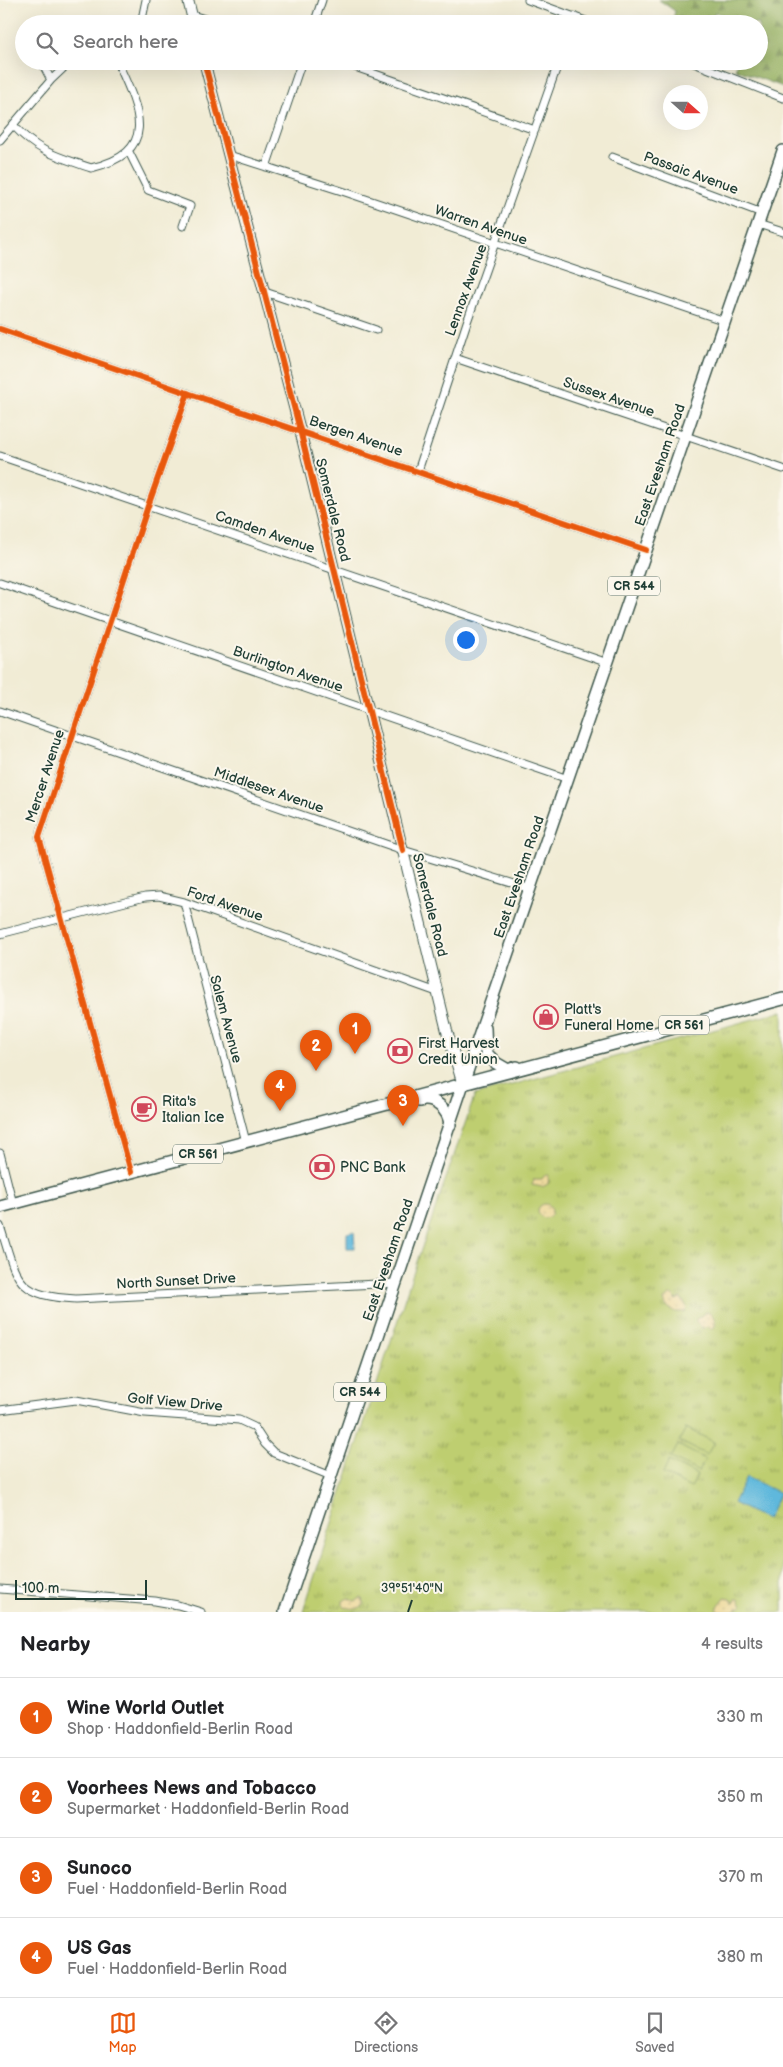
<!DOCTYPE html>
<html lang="en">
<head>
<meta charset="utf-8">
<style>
  body { margin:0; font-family:"Balsamiq Sans",sans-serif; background:#f6f6f6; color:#202124 }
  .compass { position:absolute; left:663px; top:85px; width:45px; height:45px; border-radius:50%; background:#fff; box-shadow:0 5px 20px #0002; rotate:111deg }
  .scale { position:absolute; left:15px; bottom:12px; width:132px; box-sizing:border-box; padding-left:5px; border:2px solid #1f3d34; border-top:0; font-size:14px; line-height:18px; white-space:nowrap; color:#1f3d34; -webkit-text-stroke:4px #fbf7ec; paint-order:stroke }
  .you { position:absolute; left:465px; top:639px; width:18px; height:18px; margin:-12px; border:4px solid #fff; border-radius:50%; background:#1a73e8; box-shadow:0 0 0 8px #1a73e833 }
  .badge { display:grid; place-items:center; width:32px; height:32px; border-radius:50%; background:#ea580c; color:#fff; font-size:16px; font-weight:700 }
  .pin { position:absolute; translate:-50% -41px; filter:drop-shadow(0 1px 2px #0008) }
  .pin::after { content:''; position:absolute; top:26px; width:18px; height:15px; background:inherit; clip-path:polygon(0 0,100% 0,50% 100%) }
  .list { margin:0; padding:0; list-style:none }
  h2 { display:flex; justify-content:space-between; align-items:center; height:65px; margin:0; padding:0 20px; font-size:21px }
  h2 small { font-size:16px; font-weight:400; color:#757577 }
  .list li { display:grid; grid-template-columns:32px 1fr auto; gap:15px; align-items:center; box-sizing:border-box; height:80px; padding:0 20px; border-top:1px solid #e0e0e0 }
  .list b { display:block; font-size:19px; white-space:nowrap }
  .list p { margin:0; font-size:16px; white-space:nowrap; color:#757577 }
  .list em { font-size:16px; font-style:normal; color:#757577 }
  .icon { flex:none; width:28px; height:28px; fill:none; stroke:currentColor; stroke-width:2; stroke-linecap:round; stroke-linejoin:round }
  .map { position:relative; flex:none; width:783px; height:1612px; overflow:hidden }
  .search { position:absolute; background:#fff; box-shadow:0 5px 20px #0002; left:15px; right:15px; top:15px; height:55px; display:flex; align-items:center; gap:12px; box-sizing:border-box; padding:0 18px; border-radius:28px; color:#757577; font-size:19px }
  .sheet { height:385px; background:#fff }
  nav { display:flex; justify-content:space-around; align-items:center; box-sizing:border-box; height:70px; border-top:1px solid #e0e0e0; background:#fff; font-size:14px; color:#757577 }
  nav a { display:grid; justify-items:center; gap:2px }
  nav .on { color:#ea580c }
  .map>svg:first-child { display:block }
</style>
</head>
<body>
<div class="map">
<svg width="783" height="1612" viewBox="0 0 783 1612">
  <defs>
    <pattern id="grass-tufts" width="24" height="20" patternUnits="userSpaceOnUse" patternTransform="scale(1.25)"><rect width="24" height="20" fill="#bece70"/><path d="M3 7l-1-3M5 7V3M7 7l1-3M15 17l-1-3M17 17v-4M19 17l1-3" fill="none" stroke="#9aa85d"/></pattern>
    <pattern id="forest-firs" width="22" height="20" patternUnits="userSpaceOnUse" patternTransform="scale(1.25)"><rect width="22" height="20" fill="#96b162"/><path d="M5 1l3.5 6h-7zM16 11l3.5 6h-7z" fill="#7a9152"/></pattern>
    <pattern id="sand-dots" width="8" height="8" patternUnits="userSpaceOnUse" patternTransform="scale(1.25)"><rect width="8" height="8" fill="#eeda9e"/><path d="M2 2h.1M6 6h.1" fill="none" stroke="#ccbc89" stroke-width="1.8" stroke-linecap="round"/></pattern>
  </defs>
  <rect width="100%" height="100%" fill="#fbf7ec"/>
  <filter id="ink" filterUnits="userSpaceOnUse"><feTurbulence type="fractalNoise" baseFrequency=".02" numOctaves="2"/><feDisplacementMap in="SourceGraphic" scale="10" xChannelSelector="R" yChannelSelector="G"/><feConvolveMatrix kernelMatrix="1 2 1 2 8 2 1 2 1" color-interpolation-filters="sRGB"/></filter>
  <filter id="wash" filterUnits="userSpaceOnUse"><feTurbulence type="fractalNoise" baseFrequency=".0096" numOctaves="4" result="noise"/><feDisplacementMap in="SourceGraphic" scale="20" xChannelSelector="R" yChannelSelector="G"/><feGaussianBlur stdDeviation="1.12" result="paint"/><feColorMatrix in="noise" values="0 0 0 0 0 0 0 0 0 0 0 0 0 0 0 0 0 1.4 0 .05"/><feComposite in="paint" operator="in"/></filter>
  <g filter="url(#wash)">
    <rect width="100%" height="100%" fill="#f1ecd5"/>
    <path fill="url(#grass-tufts)" stroke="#6e8652" d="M783 1011V1612H303L412 1276 475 1095Z"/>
    <path fill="url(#forest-firs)" stroke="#5a774b" d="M659 0 783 1V87L735 69 738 61H759V24H748L715 12 710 24H672L675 11Z"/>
    <path fill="url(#sand-dots)" stroke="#868c69" d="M545 1175H549L548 1184 542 1187 532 1185 534 1179H542Z
      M538 1211a7 7 0 1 1 14 0a7 7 0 1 1-14 0Z
      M670 1295H674L675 1300 681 1298 687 1307 685 1312H675L666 1306 664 1300Z
      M706 1312C713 1313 716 1320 715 1326L710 1329 708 1325 705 1328H701L695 1320Z
      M725 1597 731 1598 734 1604 736 1599H739L742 1606 732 1612H719L717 1609Z
      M348 1598 355 1601 362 1598 364 1605 357 1609 343 1607V1601Z"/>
    <path fill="#bece70" stroke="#6e8652" d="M686 1428 714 1442 707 1455 679 1441Z
      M678 1445 705 1459 699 1472 671 1458Z
      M669 1461 697 1475 691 1488 663 1474Z"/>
    <path fill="#5eb8dc" stroke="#3e7a88" d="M354 1232 355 1248H347V1233Z
      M746 1477 780 1493 767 1520 733 1503Z"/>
  </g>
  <g filter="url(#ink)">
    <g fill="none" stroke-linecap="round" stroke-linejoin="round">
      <defs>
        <path id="street" d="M528 0 594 24
          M192 15 221 24
          M31 24 41 22 44 24
          M141 24 146 0
          M314 24 322 0
          M571 24 574 16
          M41 61 51 80
          M338 61 535 130
          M689 61 783 98
          M14 126C39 153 57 156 91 168 161 152 139 109 117 61
          M0 140 51 80 71 61
          M129 152 148 190 190 206 183 226
          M229 155 345 192 725 321
          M612 157 762 213
          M266 167 302 61
          M758 224 783 232
          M265 292 376 330
          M0 329 646 550
          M455 358 783 469
          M0 456 608 663
          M418 471 467 322 559 61
          M0 583 568 779
          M0 711 403 850 531 889
          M184 902 246 1142
          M0 934 145 897 159 896 184 902 437 992
          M0 1153 13 1204
          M131 1172 39 837 148 506 188 393
          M0 1226C17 1278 14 1296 76 1299L397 1283
          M0 1410 76 1400 145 1413 239 1420 254 1427 265 1444 274 1453 331 1476
          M0 1589 155 1601 178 1605 201 1612"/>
        <path id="secondary" d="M188 0 194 24
          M204 61 300 430 447 1031 463 1085"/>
        <path id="primary" d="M485 1028 486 1053 496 1063 508 1070 517 1067
          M419 1101C434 1096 449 1110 450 1125
          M0 1207 783 999
          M285 1612 471 1060 783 151"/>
      </defs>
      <use href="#street" stroke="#3e574c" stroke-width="9"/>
      <use href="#secondary" stroke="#3e574c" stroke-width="12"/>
      <use href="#primary" stroke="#3e574c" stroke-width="14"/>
      <use href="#street" stroke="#fff" stroke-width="7"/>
      <use href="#secondary" stroke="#fff" stroke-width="10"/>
      <use href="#primary" stroke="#fff" stroke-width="11"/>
      <defs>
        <path id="cycleway" d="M204 61 300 430 403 850
          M0 329 646 550
          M131 1172 39 837 148 506 188 393"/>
      </defs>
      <use href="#cycleway" stroke="#fbf7ec" stroke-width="9"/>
      <use href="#cycleway" stroke="#e8590c" stroke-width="6"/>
    </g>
  </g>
  <path fill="none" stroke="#1f3d34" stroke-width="2" d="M408 1612 412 1600"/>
  <defs>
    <symbol id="shop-ring" viewBox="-11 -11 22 22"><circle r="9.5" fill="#fbf7ec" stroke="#d1495b" stroke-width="1.5"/><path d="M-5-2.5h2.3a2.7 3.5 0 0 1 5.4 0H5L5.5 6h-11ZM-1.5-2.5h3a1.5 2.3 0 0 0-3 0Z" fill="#d1495b"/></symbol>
    <symbol id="bank-ring" viewBox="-11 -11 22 22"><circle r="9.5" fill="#fbf7ec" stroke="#d1495b" stroke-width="1.5"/><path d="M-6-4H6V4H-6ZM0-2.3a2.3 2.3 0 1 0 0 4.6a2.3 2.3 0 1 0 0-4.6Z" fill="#d1495b"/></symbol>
    <symbol id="cafe-ring" viewBox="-11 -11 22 22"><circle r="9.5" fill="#fbf7ec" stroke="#d1495b" stroke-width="1.5"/><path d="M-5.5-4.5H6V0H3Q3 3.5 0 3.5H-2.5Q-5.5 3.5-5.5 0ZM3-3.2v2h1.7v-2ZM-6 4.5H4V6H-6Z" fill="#d1495b"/></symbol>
  </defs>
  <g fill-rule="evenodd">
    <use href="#shop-ring" x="532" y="1003" width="28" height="28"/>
    <use href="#bank-ring" x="386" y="1037" width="28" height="28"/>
    <use href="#cafe-ring" x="130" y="1095" width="28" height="28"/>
    <use href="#bank-ring" x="308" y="1153" width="28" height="28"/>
  </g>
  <g text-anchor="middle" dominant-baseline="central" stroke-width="4" stroke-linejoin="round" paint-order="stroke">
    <g fill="#fbf7ec" stroke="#61756b" stroke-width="1">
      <rect x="608" y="576.5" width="52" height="19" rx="4"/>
      <rect x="659" y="1015.5" width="50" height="19" rx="4"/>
      <rect x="173" y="1144.5" width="50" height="19" rx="4"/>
      <rect x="334" y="1382.5" width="52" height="19" rx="4"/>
    </g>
    <g font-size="12" font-weight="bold" fill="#1f3d34">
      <text x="634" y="586">CR 544</text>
      <text x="684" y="1025">CR 561</text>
      <text x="198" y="1154">CR 561</text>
      <text x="360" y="1392">CR 544</text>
    </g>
    <g font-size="14" fill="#1f3d34" stroke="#fbf7ec">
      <text transform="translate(691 173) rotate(20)">Passaic Avenue</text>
      <text transform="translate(481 225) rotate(19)">Warren Avenue</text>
      <text transform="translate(466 290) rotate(-70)">Lennox Avenue</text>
      <text transform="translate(609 397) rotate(19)">Sussex Avenue</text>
      <text transform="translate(356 436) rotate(19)">Bergen Avenue</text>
      <text transform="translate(660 465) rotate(-71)">East Evesham Road</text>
      <text transform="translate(333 510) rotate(76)">Somerdale Road</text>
      <text transform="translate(265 532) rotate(19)">Camden Avenue</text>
      <text transform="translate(288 669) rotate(19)">Burlington Avenue</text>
      <text transform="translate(45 776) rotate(-72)">Mercer Avenue</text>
      <text transform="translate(269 790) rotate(19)">Middlesex Avenue</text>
      <text transform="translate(519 877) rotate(-71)">East Evesham Road</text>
      <text transform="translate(225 904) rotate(19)">Ford Avenue</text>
      <text transform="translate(430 905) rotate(76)">Somerdale Road</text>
      <text transform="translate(226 1019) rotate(75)">Salem Avenue</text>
      <text transform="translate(388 1260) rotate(-71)">East Evesham Road</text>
      <text transform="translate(176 1281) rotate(-3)">North Sunset Drive</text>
      <text transform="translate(175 1402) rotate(5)">Golf View Drive</text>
    </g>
    <g font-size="14" fill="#1f3d34" stroke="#fbf7ec" text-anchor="start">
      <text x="564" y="1009">Platt's<tspan x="564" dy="16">Funeral Home</tspan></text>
      <text x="418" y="1043">First Harvest<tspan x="418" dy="16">Credit Union</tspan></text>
      <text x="162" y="1101">Rita's<tspan x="162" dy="16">Italian Ice</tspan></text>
      <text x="340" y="1167">PNC Bank</text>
    </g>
  </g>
  <g font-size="12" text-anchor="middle" fill="#1f3d34" stroke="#fbf7ec" stroke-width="4" stroke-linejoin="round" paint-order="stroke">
    <text x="412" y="1592">39°51'40"N</text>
  </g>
</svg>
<svg class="compass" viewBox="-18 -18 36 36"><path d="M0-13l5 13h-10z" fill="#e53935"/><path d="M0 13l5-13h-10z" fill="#757577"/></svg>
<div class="scale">100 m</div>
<div class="you"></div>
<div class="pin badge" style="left:355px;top:1054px">1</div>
<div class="pin badge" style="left:316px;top:1071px">2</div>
<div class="pin badge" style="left:403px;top:1126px">3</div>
<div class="pin badge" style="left:280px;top:1111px">4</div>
<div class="search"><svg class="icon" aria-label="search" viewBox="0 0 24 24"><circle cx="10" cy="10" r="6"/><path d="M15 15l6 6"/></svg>Search here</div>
</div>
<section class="sheet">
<h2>Nearby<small>4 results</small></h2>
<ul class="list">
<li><span class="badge">1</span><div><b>Wine World Outlet</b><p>Shop · Haddonfield-Berlin Road</p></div><em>330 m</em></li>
<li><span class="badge">2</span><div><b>Voorhees News and Tobacco</b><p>Supermarket · Haddonfield-Berlin Road</p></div><em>350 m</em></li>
<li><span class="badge">3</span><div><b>Sunoco</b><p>Fuel · Haddonfield-Berlin Road</p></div><em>370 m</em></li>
<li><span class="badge">4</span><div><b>US Gas</b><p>Fuel · Haddonfield-Berlin Road</p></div><em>380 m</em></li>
</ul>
</section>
<nav>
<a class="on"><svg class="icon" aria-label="map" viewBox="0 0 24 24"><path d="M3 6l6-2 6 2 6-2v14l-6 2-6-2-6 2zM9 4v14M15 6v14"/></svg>Map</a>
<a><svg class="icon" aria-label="directions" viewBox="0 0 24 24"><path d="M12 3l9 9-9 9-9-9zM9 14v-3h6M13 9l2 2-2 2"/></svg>Directions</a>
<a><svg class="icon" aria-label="saved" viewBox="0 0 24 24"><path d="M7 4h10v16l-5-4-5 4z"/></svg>Saved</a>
</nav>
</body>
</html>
